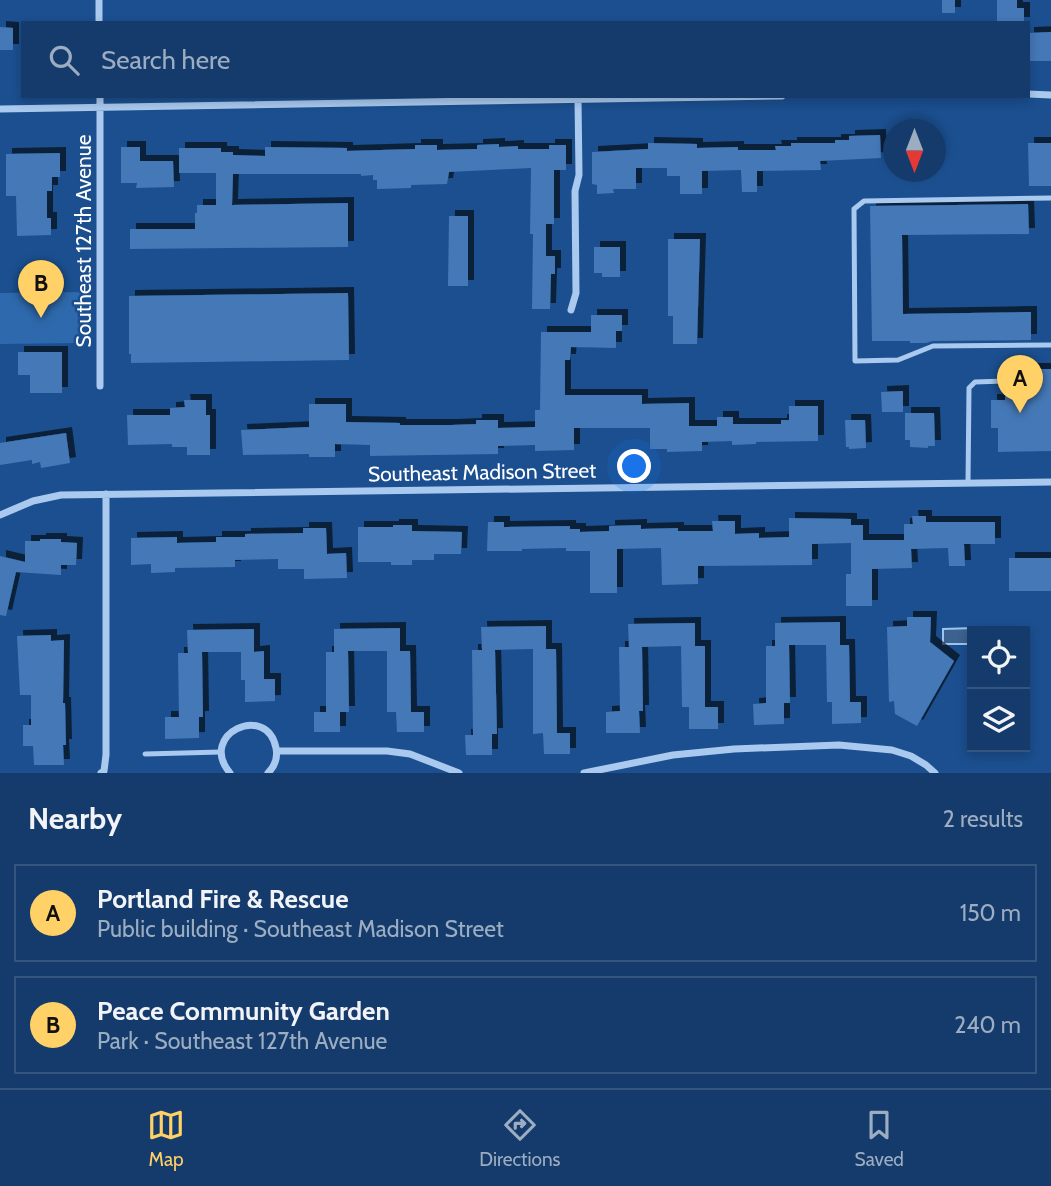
<!DOCTYPE html>
<html lang="en">
<head>
<meta charset="utf-8">
<style>
  body { margin:0; font-family:Cabin,sans-serif; background:#214673; color:#f1f3f6 }
  .controls { position:absolute; right:21px; bottom:21px; display:grid; overflow:hidden; border-radius:0px; box-shadow:0 4px 10px #0003 }
  .controls button { width:63px; height:63px; display:grid; place-items:center; padding:0; border:0; border-bottom:2px solid #33557e; background:#143b6b; color:#f1f3f6; font:35px sans-serif }
  .compass { position:absolute; left:883px; top:119px; width:63px; height:63px; border-radius:50%; background:#143b6b; box-shadow:0 4px 10px #0003; rotate:180deg }
  .you { position:absolute; left:635px; top:467px; width:24px; height:24px; margin:-18px; border:5px solid #fff; border-radius:50%; background:#1a73e8; box-shadow:0 0 0 10px #1a73e833 }
  .badge { display:grid; place-items:center; width:46px; height:46px; border-radius:50%; background:#ffd166; color:#111; font-size:23px; font-weight:700 }
  .pin { position:absolute; translate:-50% -58px; filter:drop-shadow(0 2px 4px #0008) }
  .pin::after { content:''; position:absolute; top:37px; width:24px; height:21px; background:inherit; clip-path:polygon(0 0,100% 0,50% 100%) }
  .list { margin:0; padding:0; list-style:none }
  h2 { display:flex; justify-content:space-between; align-items:center; height:91px; margin:0; padding:0 28px; font-size:30px }
  h2 small { font-size:23px; font-weight:400; color:#9dadc1 }
  .list li { display:grid; grid-template-columns:46px 1fr auto; gap:21px; align-items:center; box-sizing:border-box; height:98px; margin:0 14px 14px; padding:0 14px; border:2px solid #33557e; border-radius:0px }
  .list b { display:block; font-size:26px; white-space:nowrap }
  .list p { margin:0; font-size:23px; white-space:nowrap; color:#9dadc1 }
  .list em { font-size:23px; font-style:normal; color:#9dadc1 }
  .icon { flex:none; width:38px; height:38px; fill:none; stroke:currentColor; stroke-width:2; stroke-linecap:round; stroke-linejoin:round }
  .map { position:relative; flex:none; width:1051px; height:773px; overflow:hidden }
  .search { position:absolute; background:#143b6b; box-shadow:0 4px 10px #0003; left:21px; right:21px; top:21px; height:77px; display:flex; align-items:center; gap:18px; box-sizing:border-box; padding:0 24px; border-radius:0px; color:#9dadc1; font-size:26px }
  .sheet { height:315px; background:#143b6b }
  nav { display:flex; justify-content:space-around; align-items:center; box-sizing:border-box; height:98px; border-top:2px solid #33557e; background:#143b6b; font-size:19px; color:#9dadc1 }
  nav a { display:grid; justify-items:center; gap:4px }
  nav .on { color:#ffd166 }
  .map>svg:first-child { display:block }
</style>
</head>
<body>
<div class="map">
<svg width="1051" height="773" viewBox="0 0 1051 773">
  <defs>
    <filter id="shadow"><feDropShadow dx="6" dy="-6" stdDeviation="0" flood-color="#0009"/></filter>
  </defs>
  <rect width="100%" height="100%" fill="#1b4f8f"/>
  <path fill="#2e69ad" d="M83 292V343L0 344V293Z"/>
  <path fill="#3c6290" stroke="#9cc4f0" stroke-width="2" d="M975 628V631H972V644H943V629Z"/>
  <path fill="#4478b7" filter="url(#shadow)" d="M942 0H955V13H942Z
    M997 0H1017V8H1024V23H997Z
    M0 27 13 28V50H0Z
    M1051 32V61H1028V33Z
    M880 135 881 158 820 161 821 170 757 171V192H742L741 170 702 171V194H680V176H667V168H636V189H613L614 193 597 194V185L592 184V152L648 149V143L697 144V148L738 147V150H776L775 146H791V143H835V140H849V136Z
    M1028 143H1051V186H1029Z
    M499 144V147L518 146V149H549V145H566V170H554V224H546V256H555V274H551L550 309H532L533 234H530L531 168 449 172 447 184 411 185V188L377 189V180H373V175L361 176V174H233L232 205 348 203V247L130 249V229H195V213H197V205H216V173H179V148H221V152H233V155L265 156V147L347 148V151L415 149V145H437V150L477 149V145Z
    M121 147H140V161H173L174 187 136 188 137 183H121Z
    M60 153V177H52V191H47V218H51V235L17 236 16 196H6V154Z
    M1028 204 1029 234 902 235 903 314 1031 312V340L933 341 926 343H910V341H872L870 206Z
    M449 216H468V286H448Z
    M668 239H700L697 344H673V316H668Z
    M594 247H620V277H602V273H594Z
    M348 293 349 360 131 363V354H129V296Z
    M591 315H622V331H616V348L571 347 570 360H565V395H642V404L689 403V426H717V417H733V424H781V420H789V406H818V441L756 442V444L732 445V441L702 442V451L667 452V449H650V428H574V450L535 451V445L498 446V454L370 456V445L335 444V457H309V454L243 455 241 430 309 427V404H346V422L400 423V425H452L476 424V420H498V428L535 427V410H540L541 332H591Z
    M18 352H62V393H30V375H18Z
    M1005 369H1051V451L998 452V428H991V400H1005V386L1008 385 1010 382 1009 378 1005 376Z
    M903 391V412H882L881 392Z
    M184 400H206V415H210V455H187V447H172V444L128 445 127 415H170V408L185 407Z
    M905 413H934L935 446H928V448L910 447V440H905Z
    M845 420H865L866 448 849 449V447H846Z
    M66 433 70 463 41 468 40 462 32 464V460L0 465V443Z
    M912 516H926V522H995V544H964L965 566H949L948 548 911 549 912 568 872 569V606H846V574H851V543L812 544V565L698 566V584L662 585 661 548 617 549V593H590V551H566V548L522 549V551H487L488 522H504V527L570 526V529H580V532L609 531V526L641 525V529L678 528V531H713L712 521H735V534L759 533V538L789 537V518L851 519V525H863V540H904V524H913Z
    M393 525H412V531L462 532 461 554H434V560H412V565H391V562H358V527H393Z
    M303 528H326L327 554 346 553 347 578 304 579V569H278V559L235 560V567L175 568V572L151 573V564L131 565V538L177 537V543L216 542V537H245V534L303 533Z
    M40 539H61V542L77 543 76 565H61V575L16 572 6 616 0 615V556L25 562V541H40Z
    M1009 558H1051V591H1009Z
    M907 617H931L930 642 954 661 917 726 895 714 894 701 889 702 887 627 907 626Z
    M840 622V645H849L850 702H861V723L832 724V702H827L826 645H789L790 703H784V724L754 725 753 704 766 703V646H775V623Z
    M695 623V646H705V707H718V729H689V707H682L681 646 642 647 643 711H639L640 733H606V712L620 711 619 647H629L628 624Z
    M546 626V649H556L557 733H570V754H544L543 733 533 734V649L495 650 497 734H492V755H466L465 735H473L472 650H482L481 627Z
    M400 628V651H410L411 712H424V732H397L396 712H387V651H348L349 712H340V732H314V712H326V652H334V629Z
    M254 629V652L264 651V679H275V701L245 702V680H241V652H202L203 717H199V738L165 739V717H179L178 653H188L187 630Z
    M51 635V641L64 640 63 703H65L66 745H63L64 765H34L33 746H23V725H31V695H20L17 636Z"/>
  <g fill="none" stroke-linecap="round" stroke-linejoin="round">
    <path stroke="#a9c9ee" stroke-width="5" d="M1051 198 864 201 854 209 855 361 898 360 933 346 1051 345
      M968 483 969 388 975 382 1005 381
      M145 754 221 752"/>
    <path stroke="#a9c9ee" stroke-width="7" d="M99 0V23
      M1028 94 1051 95
      M100 96V386
      M0 109 782 96
      M571 310 576 293 575 191 579 175 578 99
      M0 515 33 501 61 495 1051 482
      M277 751H387L410 754 459 773
      M101 773 104 771 106 755V494
      M230 773C197 734 267 702 276 748 278 758 275 766 268 773
      M584 773 673 755 734 749 839 745 892 750 911 756 926 765 935 773"/>
  </g>
  <g text-anchor="middle" dominant-baseline="central" stroke-width="5" stroke-linejoin="round" paint-order="stroke">
    <g font-size="21" fill="#fff" stroke="#1b4f8f">
      <text transform="translate(83 241) rotate(-90)">Southeast 127th Avenue</text>
      <text transform="translate(482 472) rotate(-1)">Southeast Madison Street</text>
    </g>
  </g>
</svg>
<div class="controls">
<button><svg class="icon" aria-label="locate" viewBox="0 0 24 24"><circle cx="12" cy="12" r="6"/><path d="M12 2v4M12 18v4M2 12h4M18 12h4"/></svg></button>
<button><svg class="icon" aria-label="layers" viewBox="0 0 24 24"><path d="M12 4l9 5-9 5-9-5zM3 14l9 5 9-5"/></svg></button>
</div>
<svg class="compass" viewBox="-18 -18 36 36"><path d="M0-13l5 13h-10z" fill="#e53935"/><path d="M0 13l5-13h-10z" fill="#9dadc1"/></svg>
<div class="you"></div>
<div class="pin badge" style="left:1020px;top:413px">A</div>
<div class="pin badge" style="left:41px;top:318px">B</div>
<div class="search"><svg class="icon" aria-label="search" viewBox="0 0 24 24"><circle cx="10" cy="10" r="6"/><path d="M15 15l6 6"/></svg>Search here</div>
</div>
<section class="sheet">
<h2>Nearby<small>2 results</small></h2>
<ul class="list">
<li><span class="badge">A</span><div><b>Portland Fire &amp; Rescue</b><p>Public building · Southeast Madison Street</p></div><em>150 m</em></li>
<li><span class="badge">B</span><div><b>Peace Community Garden</b><p>Park · Southeast 127th Avenue</p></div><em>240 m</em></li>
</ul>
</section>
<nav>
<a class="on"><svg class="icon" aria-label="map" viewBox="0 0 24 24"><path d="M3 6l6-2 6 2 6-2v14l-6 2-6-2-6 2zM9 4v14M15 6v14"/></svg>Map</a>
<a><svg class="icon" aria-label="directions" viewBox="0 0 24 24"><path d="M12 3l9 9-9 9-9-9zM9 14v-3h6M13 9l2 2-2 2"/></svg>Directions</a>
<a><svg class="icon" aria-label="saved" viewBox="0 0 24 24"><path d="M7 4h10v16l-5-4-5 4z"/></svg>Saved</a>
</nav>
</body>
</html>
